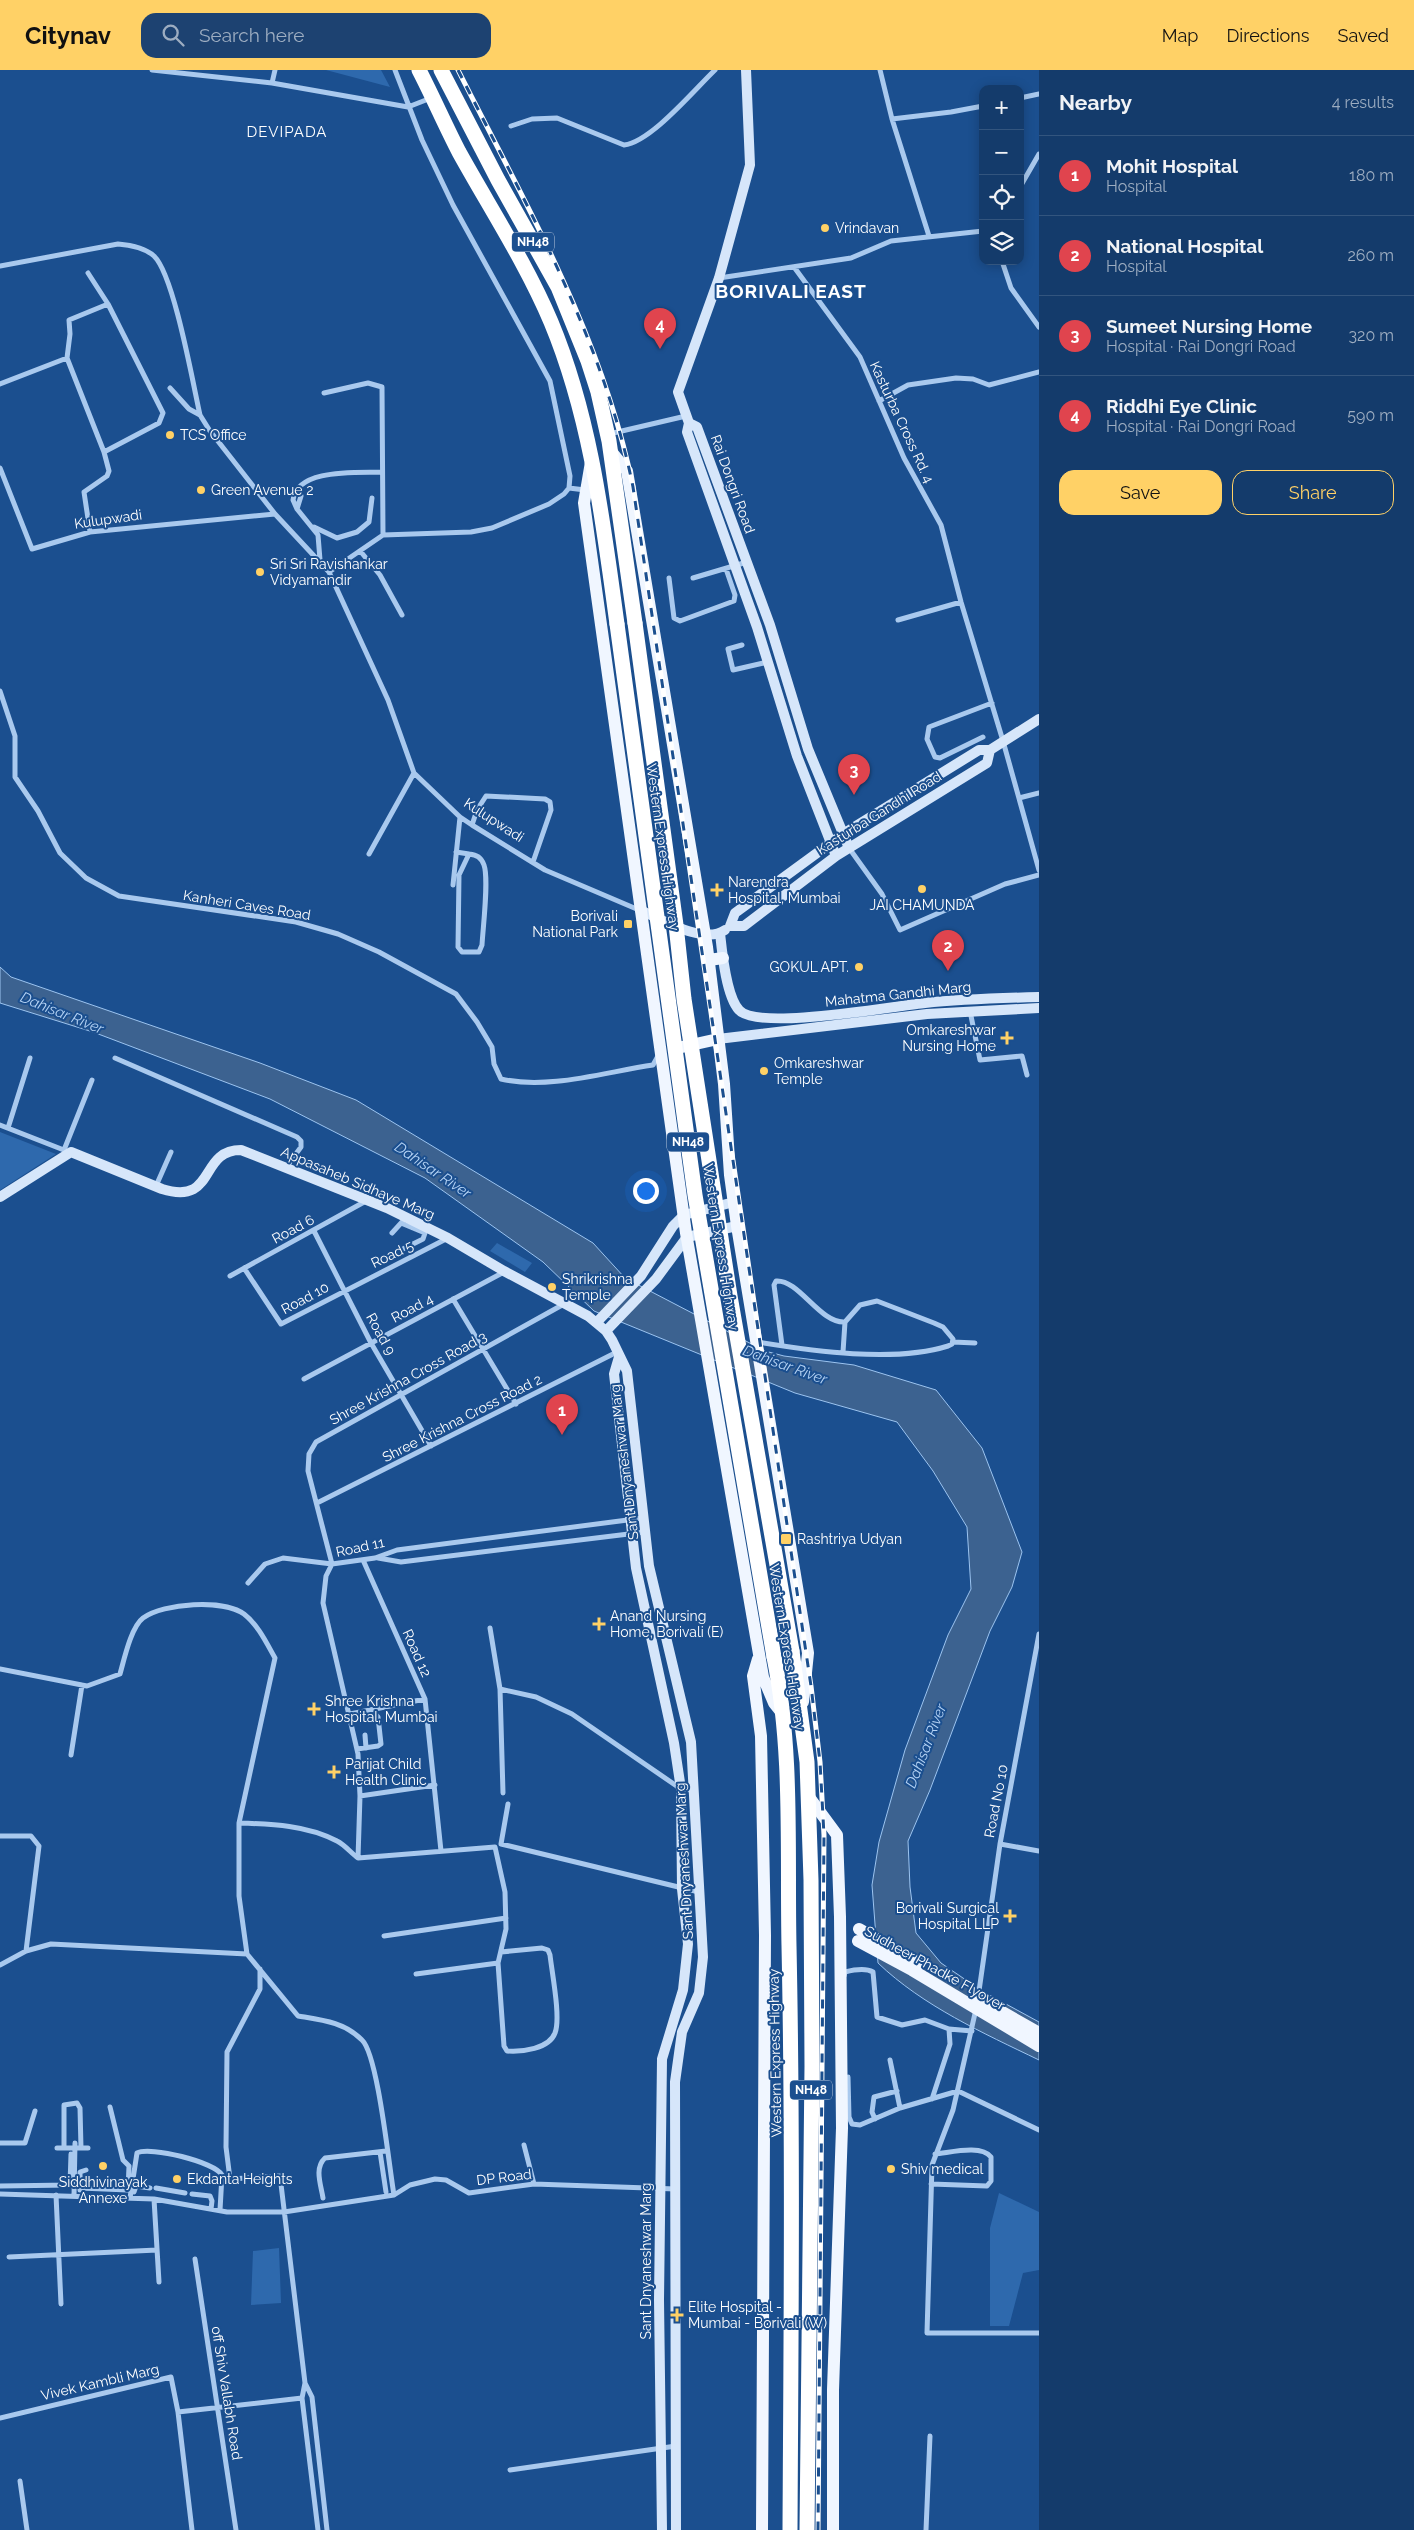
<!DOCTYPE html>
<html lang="en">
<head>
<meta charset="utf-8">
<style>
  body { margin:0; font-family:Raleway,sans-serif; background:#1d4271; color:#f1f3f6 }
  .controls { position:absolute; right:15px; top:15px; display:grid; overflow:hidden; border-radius:10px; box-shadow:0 2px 12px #0003 }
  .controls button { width:45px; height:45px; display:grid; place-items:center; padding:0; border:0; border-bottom:1px solid #33557e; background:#143b6b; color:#f1f3f6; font:25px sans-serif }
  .you { position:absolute; left:645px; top:1120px; width:18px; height:18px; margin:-12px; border:4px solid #fff; border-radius:50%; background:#1a73e8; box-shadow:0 0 0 8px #1a73e833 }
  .badge { display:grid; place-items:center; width:32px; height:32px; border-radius:50%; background:#ffd166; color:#fff; font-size:16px; font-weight:700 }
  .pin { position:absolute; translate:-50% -41px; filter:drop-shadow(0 1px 2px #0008) }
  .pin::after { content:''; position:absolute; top:26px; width:18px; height:15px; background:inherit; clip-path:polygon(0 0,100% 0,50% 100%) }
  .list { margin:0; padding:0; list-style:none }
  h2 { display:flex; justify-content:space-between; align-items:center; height:65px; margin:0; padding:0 20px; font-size:21px }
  h2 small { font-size:16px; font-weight:400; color:#9dadc1 }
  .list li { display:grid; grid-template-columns:32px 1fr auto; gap:15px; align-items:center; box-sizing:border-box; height:80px; padding:0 20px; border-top:1px solid #33557e }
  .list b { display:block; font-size:19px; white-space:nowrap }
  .list p { margin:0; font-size:16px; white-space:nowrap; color:#9dadc1 }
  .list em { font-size:16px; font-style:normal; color:#9dadc1 }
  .actions { display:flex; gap:10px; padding:15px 20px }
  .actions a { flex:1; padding:11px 0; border:1px solid #ffd166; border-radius:15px; text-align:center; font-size:18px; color:#ffd166 }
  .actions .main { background:#ffd166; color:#111 }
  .icon { flex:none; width:28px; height:28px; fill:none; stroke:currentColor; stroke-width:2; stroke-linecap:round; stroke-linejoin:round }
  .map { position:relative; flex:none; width:1039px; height:2460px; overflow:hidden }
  header { display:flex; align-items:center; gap:30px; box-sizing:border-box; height:70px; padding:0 25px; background:#ffd166; color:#111 }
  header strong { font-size:24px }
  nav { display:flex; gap:28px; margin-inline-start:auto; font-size:18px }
  .search { width:350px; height:45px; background:#1d4271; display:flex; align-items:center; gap:12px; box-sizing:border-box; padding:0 18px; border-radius:15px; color:#9dadc1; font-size:19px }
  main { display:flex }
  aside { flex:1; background:#143b6b }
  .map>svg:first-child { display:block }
</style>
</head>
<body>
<header>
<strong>Citynav</strong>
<div class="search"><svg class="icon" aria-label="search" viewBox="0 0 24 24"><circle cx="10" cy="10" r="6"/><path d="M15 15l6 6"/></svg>Search here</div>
<nav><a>Map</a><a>Directions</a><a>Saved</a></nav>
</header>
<main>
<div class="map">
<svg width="1039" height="2460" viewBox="0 0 1039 2460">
  <rect width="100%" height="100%" fill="#1b4f8f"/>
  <path fill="#2e69ad" d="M326 0H381L390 17Z
    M0 1062 56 1084 0 1120Z
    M497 1173 532 1193 525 1202 490 1181Z
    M999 2123 1039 2142V2200L1023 2203 1009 2256H990V2158Z
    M279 2178 281 2233 251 2235 253 2181Z"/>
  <path fill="#3c6290" stroke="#9cc4f0" d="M0 897 11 907 260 993 356 1030 593 1173 625 1208 765 1281 784 1286 854 1295 936 1320 982 1378 1022 1482 1012 1517 990 1561 930 1720 908 1771 910 1817 916 1863 941 1893 982 1921 1039 1952V1990C983 1963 923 1936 878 1893L872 1815 879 1772 905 1680 948 1565 971 1519 967 1457 933 1401 897 1352 795 1323 594 1241 543 1192 425 1108 270 1029 93 962 0 933Z"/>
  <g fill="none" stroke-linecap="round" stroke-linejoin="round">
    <path stroke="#a9c9ee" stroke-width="5" d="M152 0 272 13 408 37
      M880 0 892 49 929 166
      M272 13 275 0
      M1020 28 1039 24
      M408 37 431 28
      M892 49 951 42 983 36
      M511 56 532 49 557 48 624 75C651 72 694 20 715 0
      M1020 117 1039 84
      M1002 191 1011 218 1039 257
      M0 196 118 174C130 175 145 178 154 186 174 205 193 314 200 345
      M794 197 860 287 904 388 941 455 961 532 1003 671 1039 800
      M88 203 108 234 163 343 159 353 104 382 109 401 107 406 84 422 90 462
      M719 208 851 188 891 171 983 161
      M67 288 70 264 69 250 108 234
      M0 314 67 288 104 382
      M170 318 189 339 200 345 210 361 275 444 329 502 388 630 414 703 460 747 472 755 545 800 639 840
      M324 323 368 313 382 317 383 465
      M879 331 908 315 956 308 973 309 989 315 1039 302
      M609 364 686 346
      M0 398 32 479 90 462 275 444
      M569 418 585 420
      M297 439 301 426
      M314 457 337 468 357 462 369 452 372 428
      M361 482 380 505 402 545
      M320 490 318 465 297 439 293 430C297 398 357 403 382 402
      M329 502 383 465 471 462 492 458 549 434 564 424 569 418 570 406 550 311 453 135 422 70 395 0
      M669 508 674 548 680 551 734 531 735 525 726 499
      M693 508 747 492
      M898 550 961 532
      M742 575 728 579 733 600 768 592
      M0 621 15 666V707L38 741 60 783 86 808 119 826 296 852 338 864 379 882 456 924 477 952 492 977 494 994 501 1009C548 1020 605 1002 653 995L658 986
      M983 667 940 688 935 687 927 669 929 657 992 633
      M1019 728 1039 723
      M472 755 477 740 486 726 545 729 550 732 551 740 533 792
      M849 778 882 824 900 860 1005 814 1039 805
      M456 782 469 784 459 805 458 877 462 882H479L482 875C483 857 489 809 484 795 481 787 477 785 469 784
      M369 784 414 703
      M453 815 460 747
      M970 941 980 990 1022 986 1027 1005
      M115 988 297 1067 301 1071V1077L287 1096
      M0 1055 69 1082
      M8 1058 30 988
      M64 1080 92 1010
      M156 1116 171 1082
      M401 1153 425 1163 423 1169 403 1179
      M314 1161 371 1273 431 1376
      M392 1163 402 1152
      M244 1198 281 1254 448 1168
      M230 1206 366 1131
      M453 1229 516 1334
      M757 1272C812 1281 894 1293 948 1276L952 1274 953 1269 943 1257 934 1253 877 1231 860 1235 845 1252C820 1254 799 1209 776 1211L774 1215 782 1275
      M953 1272 975 1273
      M843 1282 845 1252
      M304 1309 504 1202
      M317 1433 617 1282
      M378 1488 401 1492 645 1462
      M363 1490 425 1629 441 1781
      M332 1494 308 1401 309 1384 316 1372 564 1234
      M332 1494 326 1506 323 1533 358 1684 360 1726 358 1788
      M248 1513 265 1494 283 1488 332 1494 375 1488 397 1480 643 1448
      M490 1558 500 1619 503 1723
      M0 1599 87 1616 120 1604C124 1590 131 1557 143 1548 164 1533 223 1529 244 1544 258 1555 266 1572 275 1588L239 1753V1826L247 1884
      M500 1619 536 1627 572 1644 681 1719 693 1720
      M350 1644 425 1629
      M365 1665 366 1678
      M357 1679 378 1676 381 1674 378 1647 376 1645 366 1646
      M71 1685 82 1615
      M360 1726 435 1715
      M508 1734 501 1774 699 1822
      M239 1753C272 1754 307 1755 337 1771 345 1775 351 1783 358 1788L495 1777 505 1822 506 1859 498 1893 504 1976 507 1981C522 1982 549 1979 555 1963 561 1948 552 1903 550 1885L548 1880 542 1878 501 1882
      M0 1766H31L39 1776 26 1881
      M1000 1774 1039 1781
      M384 1866 506 1848
      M0 1895 26 1881 51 1874 247 1884 298 1946C322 1950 344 1952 362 1970 378 1985 389 2097 394 2125
      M260 1899V1919L227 1982 226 2077 230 2109 280 2106 305 2313 302 2328 318 2460
      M416 1904 498 1893
      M844 1906 845 1902C853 1900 866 1898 873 1902L877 1947 902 1955 925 1950 949 1959 950 1974 932 2029
      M978 1928 1000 1774 1039 1564
      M976 1939 953 2040 932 2095 927 2263H1039
      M949 1959 972 1961
      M890 1990 900 2038
      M848 2007 849 2047 852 2054 860 2055 900 2038 958 2021 1039 2060
      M110 2037 123 2090 129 2096 128 2120
      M875 2049 872 2042 874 2027 897 2021
      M0 2073H25L35 2041
      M524 2075 534 2114
      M57 2078H88
      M64 2078V2035L77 2033 80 2038 81 2078
      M380 2082 386 2122
      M931 2114 987 2116 991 2111V2087C981 2074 949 2083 935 2084
      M0 2116 70 2115 71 2084
      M80 2118 128 2120
      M156 2118 185 2123
      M80 2120V2102L86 2100
      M134 2122 136 2116 150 2118
      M0 2124 154 2129 227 2142H284L394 2125 410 2115 435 2109 446 2110 469 2123 534 2114 676 2119
      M192 2124 210 2126 212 2131 211 2139
      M56 2125 61 2234
      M74 2126 75 2073
      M130 2128 137 2083C150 2076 215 2092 222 2105L220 2140
      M323 2128C321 2115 314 2098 325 2088L386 2081
      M154 2129 159 2212
      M9 2187 157 2180
      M195 2189 236 2460
      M305 2313 312 2327 327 2460
      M178 2342 302 2328
      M0 2348 171 2307 178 2342 192 2460
      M510 2400 676 2376
      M20 2411 27 2460
      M926 2460 930 2366"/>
    <path stroke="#d6e6fa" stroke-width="10" d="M746 0 750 95 719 208 678 322 689 353 697 357 770 555 808 679 849 778
      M689 353 687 362 757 557 797 686 836 786
      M640 840C661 849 704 875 725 860
      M730 856H744L836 786 987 693 990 680 1039 649
      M730 856 735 843 843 764 979 680H990
      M720 863C722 882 726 926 739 940 757 961 894 936 925 933 963 929 1001 928 1039 927
      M718 969 927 944 1039 938
      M0 1127 71 1082 162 1119C217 1136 198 1080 241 1080L387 1138 448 1168 504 1201 588 1246 606 1261 612 1270 627 1301 649 1496 691 1672 703 1887 699 1923 682 1962 675 2012 676 2460
      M597 1252 641 1206 673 1156 684 1145 734 1132
      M606 1261 656 1209 687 1167 737 1156
      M619 1287 614 1304 636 1498 674 1673 681 1719 682 1819 688 1874 683 1920 662 1989 659 2230 662 2460"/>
    <path stroke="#f0f6ff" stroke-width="12" d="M610 380 627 401 707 877 724 1014 730 1105 737 1156 808 1583 803 1632
      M591 392 584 433 686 1163 763 1607 774 1633 782 1643
      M709 890 723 888
      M682 977 718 969
      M758 1589 753 1606 761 1666 765 1865 762 2460
      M809 1727 837 1765 840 1847 842 2058 833 2320V2460"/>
    <path stroke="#fff" stroke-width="15" d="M419 0C433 27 445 55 459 82 490 138 526 193 551 252 591 348 603 452 617 554
      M441 0 498 110 558 217 588 291 598 322 609 371 635 553
      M792 1581 807 1692 811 1810 812 1996 807 2460
      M774 1587C793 1682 787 1780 789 1876 793 2071 791 2265 790 2460"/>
    <defs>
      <path id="rail" d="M458 0C526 135 603 268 633 417L811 1616 820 1692 824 1765 818 2460"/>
    </defs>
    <use href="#rail" stroke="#fff" stroke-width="5"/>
    <use href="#rail" stroke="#1b4f8f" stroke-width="3" stroke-dasharray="9" stroke-linecap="butt"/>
    <path stroke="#f0f6ff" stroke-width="12" d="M859 1859 920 1894
      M858 1871 912 1900 1039 1976
      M976 1927 1039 1963"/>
    <path stroke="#fff" stroke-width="15" d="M635 553 676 855 684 929 730 1226 792 1581
      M617 554 695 1125 774 1587"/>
  </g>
  <g fill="#ffd166" stroke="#1b4f8f" stroke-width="2">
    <circle cx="825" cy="158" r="5"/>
    <circle cx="170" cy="365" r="5"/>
    <circle cx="201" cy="420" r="5"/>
    <circle cx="260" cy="502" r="5"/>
    <circle cx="922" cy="819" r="5"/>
    <path d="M714.5 812.5h5v5h5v5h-5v5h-5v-5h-5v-5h5z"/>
    <rect x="623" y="849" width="10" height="10" rx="2.5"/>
    <circle cx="859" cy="897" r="5"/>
    <path d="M1004.5 960.5h5v5h5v5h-5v5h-5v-5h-5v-5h5z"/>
    <circle cx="764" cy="1001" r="5"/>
    <circle cx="552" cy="1217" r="5"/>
    <rect x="780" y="1463" width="12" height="12" rx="2.5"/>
    <path d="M596.5 1546.5h5v5h5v5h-5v5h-5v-5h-5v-5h5z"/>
    <path d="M311.5 1631.5h5v5h5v5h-5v5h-5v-5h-5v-5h5z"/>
    <path d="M331.5 1694.5h5v5h5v5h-5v5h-5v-5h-5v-5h5z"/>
    <path d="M1007.5 1838.5h5v5h5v5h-5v5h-5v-5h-5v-5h5z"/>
    <circle cx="103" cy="2096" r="5"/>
    <circle cx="891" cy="2099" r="5"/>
    <circle cx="177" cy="2109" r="5"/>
    <path d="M674.5 2237.5h5v5h5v5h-5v5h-5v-5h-5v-5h5z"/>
  </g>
  <g text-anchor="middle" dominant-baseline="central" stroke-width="4" stroke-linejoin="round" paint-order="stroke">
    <g fill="#1b4f8f" stroke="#bbcadd" stroke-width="1">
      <rect x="512" y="162.5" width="42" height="19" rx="4"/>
      <rect x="667" y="1062.5" width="42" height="19" rx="4"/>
      <rect x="790" y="2010.5" width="42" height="19" rx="4"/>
    </g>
    <g font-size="12" font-weight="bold" fill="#fff">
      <text x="533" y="172">NH48</text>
      <text x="688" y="1072">NH48</text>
      <text x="811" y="2020">NH48</text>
    </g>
    <g font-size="14" fill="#fff" stroke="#1b4f8f" text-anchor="start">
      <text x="835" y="158">Vrindavan</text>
      <text x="180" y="365">TCS Office</text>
      <text x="211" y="420">Green Avenue 2</text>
      <text x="270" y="494">Sri Sri Ravishankar<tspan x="270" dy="16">Vidyamandir</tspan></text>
      <text x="728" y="812">Narendra<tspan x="728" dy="16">Hospital, Mumbai</tspan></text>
      <text x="922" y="835" text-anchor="middle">JAI CHAMUNDA</text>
      <text x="618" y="846" text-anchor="end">Borivali<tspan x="618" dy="16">National Park</tspan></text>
      <text x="849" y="897" text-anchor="end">GOKUL APT.</text>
      <text x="996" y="960" text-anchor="end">Omkareshwar<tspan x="996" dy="16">Nursing Home</tspan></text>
      <text x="774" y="993">Omkareshwar<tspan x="774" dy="16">Temple</tspan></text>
      <text x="562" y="1209">Shrikrishna<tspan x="562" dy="16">Temple</tspan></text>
      <text x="797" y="1469">Rashtriya Udyan</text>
      <text x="610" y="1546">Anand Nursing<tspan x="610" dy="16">Home, Borivali (E)</tspan></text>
      <text x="325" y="1631">Shree Krishna<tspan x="325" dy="16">Hospital, Mumbai</tspan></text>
      <text x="345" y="1694">Parijat Child<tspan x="345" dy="16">Health Clinic</tspan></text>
      <text x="999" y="1838" text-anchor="end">Borivali Surgical<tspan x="999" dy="16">Hospital LLP</tspan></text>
      <text x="901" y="2099">Shiv medical</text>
      <text x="187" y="2109">Ekdanta Heights</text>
      <text x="103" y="2112" text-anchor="middle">Siddhivinayak<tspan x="103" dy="16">Annexe</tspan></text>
      <text x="688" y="2237">Elite Hospital -<tspan x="688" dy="16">Mumbai - Borivali (W)</tspan></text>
    </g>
    <g font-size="14" fill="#fff" stroke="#1b4f8f">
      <text transform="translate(902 352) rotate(65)">Kasturba Cross Rd. 4</text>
      <text transform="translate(733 414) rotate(70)">Rai Dongri Road</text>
      <text transform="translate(108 449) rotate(-8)">Kulupwadi</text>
      <text transform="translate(879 743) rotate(-32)">Kasturba Gandhi Road</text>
      <text transform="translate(494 750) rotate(33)">Kulupwadi</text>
      <text transform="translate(663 777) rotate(82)">Western Express Highway</text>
      <text transform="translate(247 835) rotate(9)">Kanheri Caves Road</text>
      <text transform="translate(898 924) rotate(-6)">Mahatma Gandhi Marg</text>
      <text transform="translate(358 1113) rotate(23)">Appasaheb Sidhaye Marg</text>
      <text transform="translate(293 1159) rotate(-28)">Road 6</text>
      <text transform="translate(721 1177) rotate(81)">Western Express Highway</text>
      <text transform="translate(392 1184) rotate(-26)">Road 5</text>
      <text transform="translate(305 1228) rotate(-28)">Road 10</text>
      <text transform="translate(412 1238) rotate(-28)">Road 4</text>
      <text transform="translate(381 1264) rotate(61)">Road 9</text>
      <text transform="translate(408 1308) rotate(-29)">Shree Krishna Cross Road 3</text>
      <text transform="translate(462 1348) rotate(-27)">Shree Krishna Cross Road 2</text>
      <text transform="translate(624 1392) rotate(-97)">Sant Dnyaneshwar Marg</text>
      <text transform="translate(360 1477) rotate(-12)">Road 11</text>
      <text transform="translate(787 1577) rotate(81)">Western Express Highway</text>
      <text transform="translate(417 1583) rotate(66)">Road 12</text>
      <text transform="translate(996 1731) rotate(-79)">Road No 10</text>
      <text transform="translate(684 1791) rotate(-93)">Sant Dnyaneshwar Marg</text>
      <text transform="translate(935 1898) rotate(29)">Sudheer Phadke Flyover</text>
      <text transform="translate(775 1983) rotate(-91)">Western Express Highway</text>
      <text transform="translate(504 2107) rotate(-7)">DP Road</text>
      <text transform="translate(646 2191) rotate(-90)">Sant Dnyaneshwar Marg</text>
      <text transform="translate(100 2312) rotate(-13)">Vivek Kambli Marg</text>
      <text transform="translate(227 2323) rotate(81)">off Shiv Vallabh Road</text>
    </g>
    <g font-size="15" letter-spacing="1" fill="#fff" stroke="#1b4f8f">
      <text x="287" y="62">DEVIPADA</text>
    </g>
    <g font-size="15" font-style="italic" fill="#b5d3f5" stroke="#1b4f8f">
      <text transform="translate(62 943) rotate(22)">Dahisar River</text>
      <text transform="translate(433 1100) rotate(34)">Dahisar River</text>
      <text transform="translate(785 1295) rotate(20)">Dahisar River</text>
      <text transform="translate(926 1676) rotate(-69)">Dahisar River</text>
    </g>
    <g font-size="19" font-weight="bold" letter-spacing="1" fill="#fff" stroke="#1b4f8f">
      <text x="791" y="221">BORIVALI EAST</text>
    </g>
  </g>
</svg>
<div class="controls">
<button>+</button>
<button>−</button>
<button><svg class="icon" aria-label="locate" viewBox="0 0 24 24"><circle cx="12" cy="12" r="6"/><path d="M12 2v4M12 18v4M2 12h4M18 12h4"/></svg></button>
<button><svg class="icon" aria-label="layers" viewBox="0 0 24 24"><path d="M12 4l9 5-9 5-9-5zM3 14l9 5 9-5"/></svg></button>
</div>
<div class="you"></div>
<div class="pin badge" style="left:562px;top:1365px;background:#e0444e">1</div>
<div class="pin badge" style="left:948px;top:901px;background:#e0444e">2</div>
<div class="pin badge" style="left:854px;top:725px;background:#e0444e">3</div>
<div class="pin badge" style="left:660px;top:279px;background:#e0444e">4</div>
</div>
<aside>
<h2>Nearby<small>4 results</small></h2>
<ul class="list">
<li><span class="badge" style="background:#e0444e">1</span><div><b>Mohit Hospital</b><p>Hospital</p></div><em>180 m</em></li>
<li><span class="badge" style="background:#e0444e">2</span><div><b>National Hospital</b><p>Hospital</p></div><em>260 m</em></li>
<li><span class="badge" style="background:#e0444e">3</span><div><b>Sumeet Nursing Home</b><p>Hospital · Rai Dongri Road</p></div><em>320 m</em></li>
<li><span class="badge" style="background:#e0444e">4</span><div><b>Riddhi Eye Clinic</b><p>Hospital · Rai Dongri Road</p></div><em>590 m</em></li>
</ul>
<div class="actions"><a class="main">Save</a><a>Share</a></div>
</aside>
</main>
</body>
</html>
